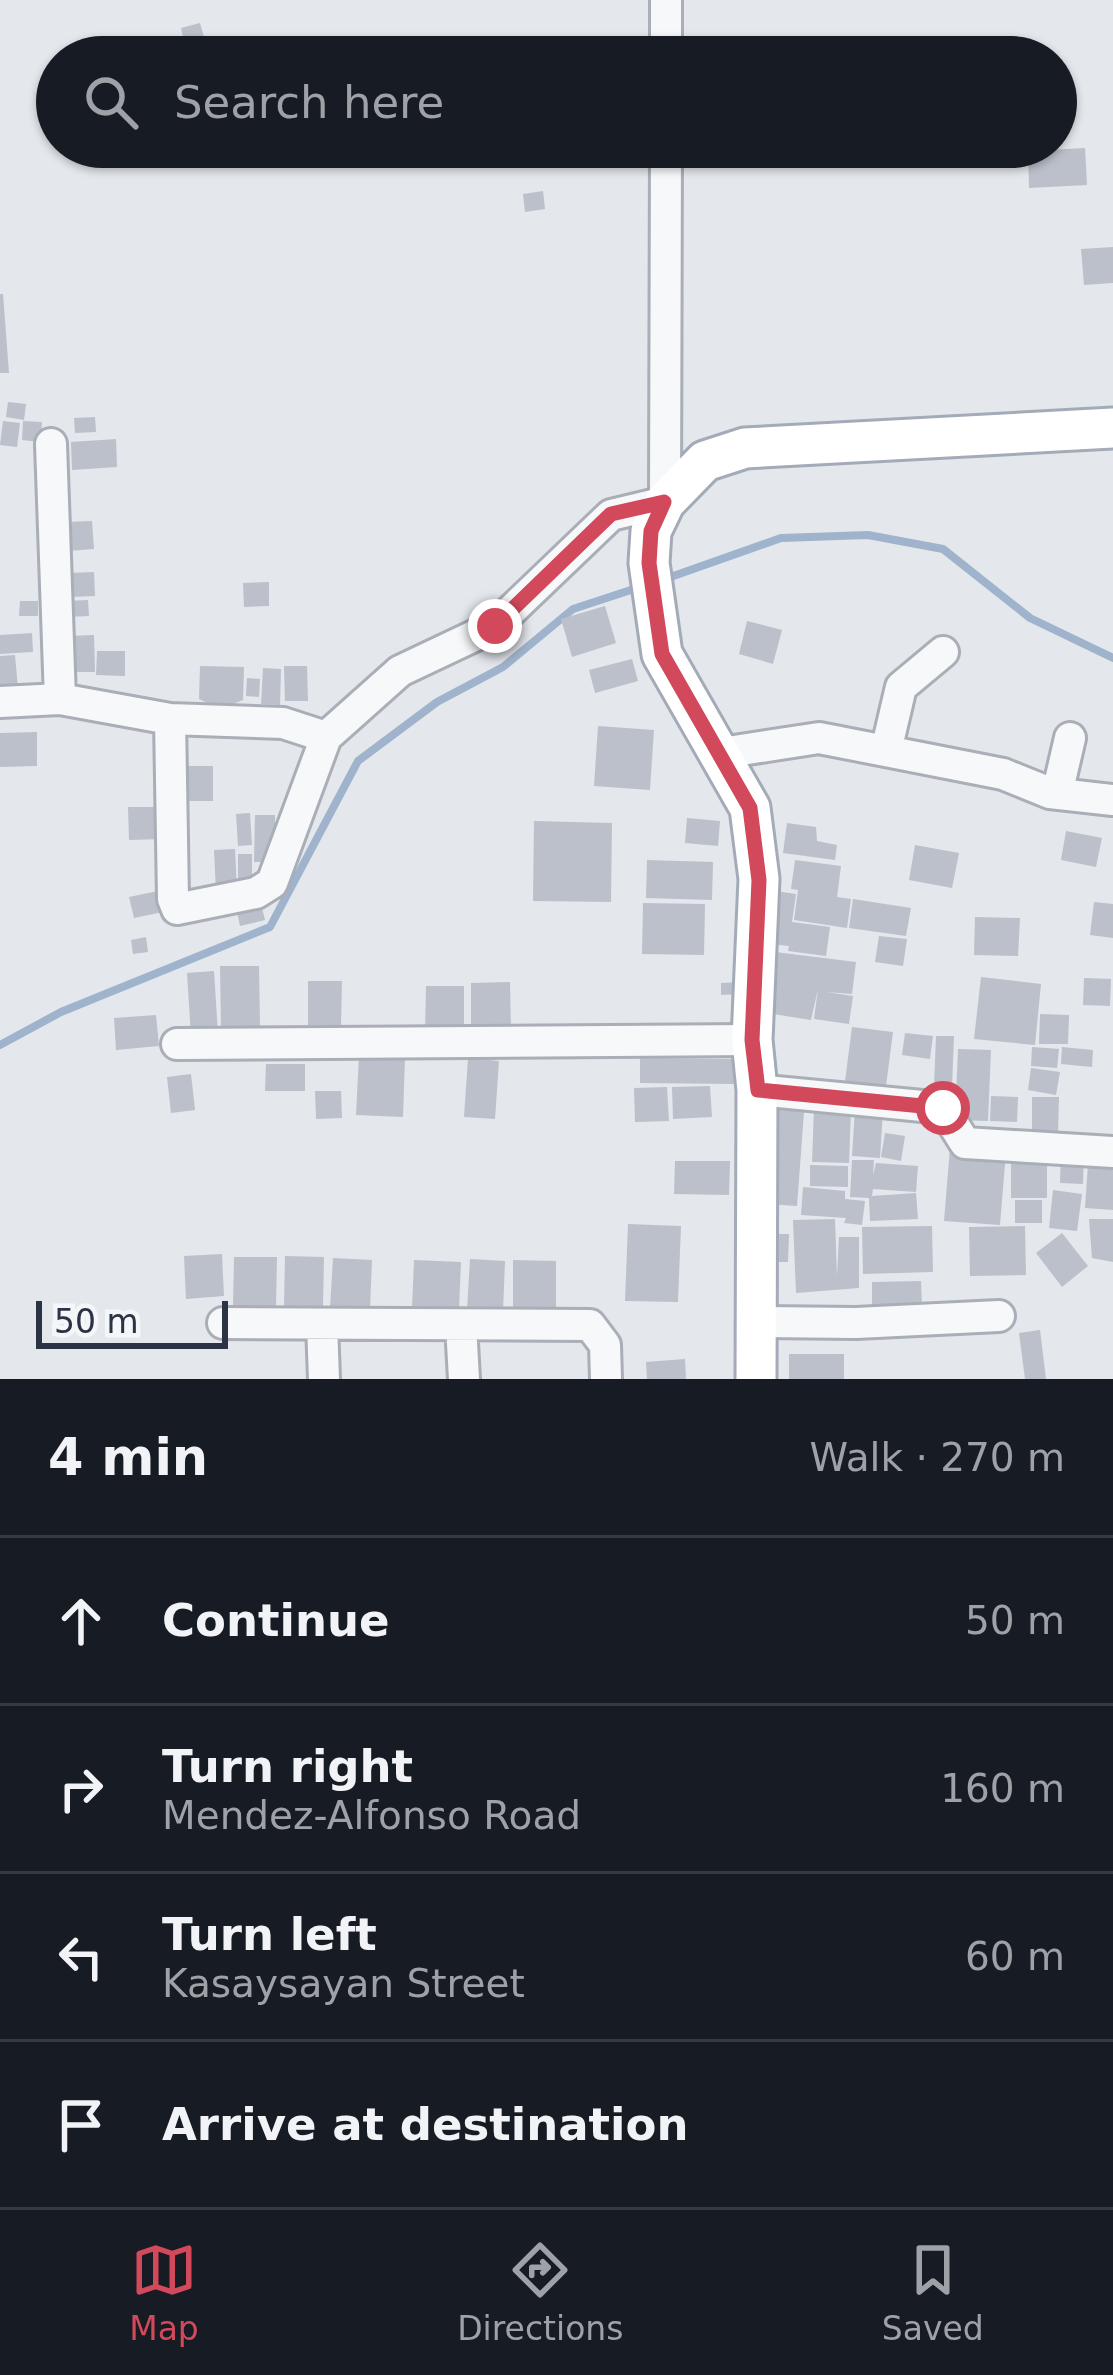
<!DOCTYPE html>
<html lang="en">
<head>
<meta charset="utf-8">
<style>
  body { margin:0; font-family:"DejaVu Sans",sans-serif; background:#242831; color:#f1f3f6 }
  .scale { position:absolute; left:36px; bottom:30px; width:192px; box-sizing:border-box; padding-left:12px; border:6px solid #2b3445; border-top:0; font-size:33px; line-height:42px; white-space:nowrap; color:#2b3445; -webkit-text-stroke:9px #f4f6f9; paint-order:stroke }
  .stop { position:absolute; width:36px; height:36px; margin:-27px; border:9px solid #d1495b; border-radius:50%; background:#fff }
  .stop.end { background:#d1495b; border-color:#fff; box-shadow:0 3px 12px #0008 }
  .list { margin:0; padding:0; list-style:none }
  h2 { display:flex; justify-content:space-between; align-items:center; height:156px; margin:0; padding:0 48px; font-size:51px }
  h2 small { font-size:39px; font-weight:400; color:#9ea1a6 }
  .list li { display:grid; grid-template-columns:78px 1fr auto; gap:36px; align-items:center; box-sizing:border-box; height:168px; padding:0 48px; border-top:3px solid #363941 }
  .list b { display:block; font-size:45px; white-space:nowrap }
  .list p { margin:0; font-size:39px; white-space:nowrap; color:#9ea1a6 }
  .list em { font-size:39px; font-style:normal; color:#9ea1a6 }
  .icon { flex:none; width:66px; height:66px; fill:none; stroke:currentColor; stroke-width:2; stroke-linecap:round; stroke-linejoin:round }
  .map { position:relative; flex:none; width:1113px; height:1379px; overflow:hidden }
  .search { position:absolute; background:#171b24; box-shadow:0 3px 9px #0004; left:36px; right:36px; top:36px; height:132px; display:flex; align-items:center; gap:30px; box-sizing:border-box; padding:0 42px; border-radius:66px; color:#9ea1a6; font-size:45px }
  .sheet { height:828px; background:#171b24 }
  nav { display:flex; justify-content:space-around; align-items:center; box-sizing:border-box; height:168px; border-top:3px solid #363941; background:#171b24; font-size:33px; color:#9ea1a6 }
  nav a { display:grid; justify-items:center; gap:6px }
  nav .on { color:#d1495b }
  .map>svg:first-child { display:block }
</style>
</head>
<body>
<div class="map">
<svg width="1113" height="1379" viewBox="0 0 1113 1379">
  <rect width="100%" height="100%" fill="#e4e7ec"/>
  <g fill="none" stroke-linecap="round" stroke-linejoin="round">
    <path stroke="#9fb4cc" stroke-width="8" d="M662 580 781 538 868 535 943 549 1030 618 1113 658
      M0 1045 61 1012 270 927 358 761 437 702 503 667 573 609 643 586"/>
  </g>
  <path fill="#bbc0ca" d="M200 23 205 41 185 46 181 28Z
    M1085 148 1087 185 1029 188 1028 151Z
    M543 191 545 209 525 212 523 194Z
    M1113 247V283L1084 285 1081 249Z
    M0 294H3L9 373H0Z
    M8 402 26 404 24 420 6 417Z
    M95 417 96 432 75 433 74 418Z
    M3 421 20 423 17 447 0 445Z
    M23 421 42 422 41 442 22 440Z
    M116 439 117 467 72 470 71 442Z
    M92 521 94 549 68 551 66 522Z
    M94 572 95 596 70 597 69 573Z
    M269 582V606L244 607 243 583Z
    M88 600 89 616 67 617V601Z
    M20 601H38V616H19Z
    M605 606 616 643 572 657 561 619Z
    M747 621 782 630 773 664 739 654Z
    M32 633 33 652 0 654V635Z
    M94 635 95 672H70L69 636Z
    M97 651H125V676L96 675Z
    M15 655 18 688 0 689V656Z
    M632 659 638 681 595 693 589 670Z
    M200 666 244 667 243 700 220 709 199 699Z
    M284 666H307L308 701H285Z
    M263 668 281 669 280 705 261 704Z
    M247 678 260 679 259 697 246 696Z
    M598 726 654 730 650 790 594 786Z
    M37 732V766L0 767V733Z
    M175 766H213V801H175Z
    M128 807H161L162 839 129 840Z
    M250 813 252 845 238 846 236 814Z
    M255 815H275V862H254Z
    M687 818 720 821 718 846 685 843Z
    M534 821 612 823 611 902 533 901Z
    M787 823 816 827 817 841 837 845 835 860 783 853Z
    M1066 831 1102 838 1096 867 1061 860Z
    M915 845 959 853 952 888 909 880Z
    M235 849 237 892H216L214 850Z
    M238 854H252V879L238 880Z
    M647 860 713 862 712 900 646 898Z
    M795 860 841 866 837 897 851 899 847 928 794 920 798 890 791 889Z
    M158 891 163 912 134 918 129 897Z
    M775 891 796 894 792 922 830 927 826 956 788 951 789 946 770 944Z
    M259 896 265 920 240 926 235 902Z
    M853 899 911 908 906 936 849 928Z
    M1094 902 1113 904V938L1090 935Z
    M643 903 705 904 704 955 642 954Z
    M975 917 1020 918 1018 956 974 955Z
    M879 936 907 939 903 966 875 962Z
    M146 937 148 952 133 954 131 940Z
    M775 952 856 962 852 994 826 992 853 996 849 1024 814 1019 818 989 811 1020 767 1013Z
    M220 966H259L260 1026 221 1027Z
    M214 971 218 1034 191 1036 187 973Z
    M981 977 1041 984 1035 1045 974 1039Z
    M1084 978 1111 979 1110 1006 1083 1005Z
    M308 981H342L341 1025H308Z
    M510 982 511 1032 471 1033V983Z
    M742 982V994L721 995V983Z
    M426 986H464V1034L425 1033Z
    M1040 1014 1069 1015 1068 1044H1039Z
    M156 1015 159 1046 116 1050 114 1018Z
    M852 1027 893 1032 886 1086 845 1081Z
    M905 1033 933 1036 930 1059 902 1055Z
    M936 1036H954L952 1087 934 1086Z
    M1032 1047 1059 1049 1057 1068 1031 1066Z
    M1062 1047 1093 1050 1092 1067 1061 1064Z
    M958 1049 991 1050 988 1121 955 1120Z
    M359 1055 405 1057 403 1117 356 1115Z
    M468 1058 499 1061 495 1119 464 1117Z
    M640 1058 734 1059V1084L640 1083Z
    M266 1064H305V1091H265Z
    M1031 1068 1060 1072 1056 1095 1028 1090Z
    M191 1074 195 1110 171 1113 167 1077Z
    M710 1086 712 1117 673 1119 672 1087Z
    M667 1087 669 1121 635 1122 634 1088Z
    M315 1091H341L342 1118 316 1119Z
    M991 1096 1018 1097 1017 1122 990 1121Z
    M1032 1097H1059L1058 1132 1032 1131Z
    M772 1109 804 1112 797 1206 766 1204Z
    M814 1109 851 1110 849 1163 812 1162Z
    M855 1109 883 1110 880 1158 852 1156Z
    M885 1133 905 1136 901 1161 881 1157Z
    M950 1148 1006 1152 1000 1225 944 1221Z
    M1061 1151 1084 1152 1083 1184 1060 1183Z
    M1011 1159H1047V1198H1011Z
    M852 1160H874L873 1175 876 1163 918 1166 916 1192 873 1189 872 1196 916 1193 918 1219 870 1221 869 1198 850 1197Z
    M675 1161H730L729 1195 674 1194Z
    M1088 1164 1113 1165V1210L1085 1208Z
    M810 1165 848 1166V1187L810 1186Z
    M803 1187 845 1191V1199L865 1201 862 1225 844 1223 846 1218 801 1215Z
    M1053 1190 1082 1194 1077 1231 1049 1228Z
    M1015 1200H1042V1223H1015Z
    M835 1219 837 1276 839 1237H859V1288L796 1293 793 1220Z
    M1089 1219H1113V1262L1092 1258Z
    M628 1224 681 1226 678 1302 625 1301Z
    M932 1226 933 1272 863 1274 862 1227Z
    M1025 1226 1026 1275 970 1276 969 1227Z
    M1062 1233 1088 1266 1062 1287 1036 1253Z
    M764 1234H789L788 1262H764Z
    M222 1254 224 1296 186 1299 184 1256Z
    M285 1256 324 1257 323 1306H284Z
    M234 1257H277L276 1307H233Z
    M333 1258 372 1260 370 1310 330 1308Z
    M470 1259 505 1261 503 1312 467 1310Z
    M414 1260 461 1262 459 1310 412 1308Z
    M513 1260 556 1261V1310H513Z
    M921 1281 922 1306 872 1307V1282Z
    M1040 1330 1046 1379H1025L1019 1333Z
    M789 1354H844V1379H789Z
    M685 1359 686 1379H647L646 1362Z"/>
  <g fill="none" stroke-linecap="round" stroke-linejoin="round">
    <defs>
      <path id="minor" d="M666 57V0
        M51 444 60 699
        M0 702 60 699 170 719 283 723 326 737
        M170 719 173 899 177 909 256 893 272 883 326 737 400 671 495 626 611 515 665 502 666 147
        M886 751 901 687 943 652
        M721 753 819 738 1003 774 1050 793 1113 800
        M1057 794 1070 738
        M177 1044 752 1040
        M757 1090 943 1108 965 1143 1113 1152
        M756 1322 856 1323 999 1316
        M223 1323 590 1325 605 1345 606 1379
        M322 1324 324 1379
        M461 1325 464 1379"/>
      <path id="major" d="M756 1379 757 1090 752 1040 759 879 750 808 662 654 649 563 651 531 665 502 705 461 745 448 1113 428"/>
    </defs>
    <use href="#minor" stroke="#a9aeb7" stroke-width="36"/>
    <use href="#major" stroke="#a3abb8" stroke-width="45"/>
    <use href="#minor" stroke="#f7f8fa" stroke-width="30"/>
    <use href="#major" stroke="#fff" stroke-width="39"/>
  </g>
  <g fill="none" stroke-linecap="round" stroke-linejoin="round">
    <path stroke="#d1495b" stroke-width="15" d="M495 626 611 514 664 502 651 531 649 563 662 654 750 808 759 880 752 1040 758 1090 943 1108"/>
  </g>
</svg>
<div class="scale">50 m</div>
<div class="stop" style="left:943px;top:1108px"></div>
<div class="stop end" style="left:495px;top:626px"></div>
<div class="search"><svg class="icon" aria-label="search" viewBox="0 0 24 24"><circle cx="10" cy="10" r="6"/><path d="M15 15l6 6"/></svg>Search here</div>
</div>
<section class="sheet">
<h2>4 min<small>Walk · 270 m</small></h2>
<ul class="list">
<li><svg class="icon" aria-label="ahead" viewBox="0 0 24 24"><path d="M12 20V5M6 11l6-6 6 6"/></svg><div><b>Continue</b></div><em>50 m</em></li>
<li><svg class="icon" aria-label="right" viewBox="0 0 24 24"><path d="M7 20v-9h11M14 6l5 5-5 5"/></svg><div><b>Turn right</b><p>Mendez-Alfonso Road</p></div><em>160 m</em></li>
<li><svg class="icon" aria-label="left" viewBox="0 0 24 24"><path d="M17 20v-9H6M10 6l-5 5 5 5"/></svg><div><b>Turn left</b><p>Kasaysayan Street</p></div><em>60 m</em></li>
<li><svg class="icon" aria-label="arrive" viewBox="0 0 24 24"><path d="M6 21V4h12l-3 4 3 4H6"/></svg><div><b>Arrive at destination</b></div></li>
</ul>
</section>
<nav>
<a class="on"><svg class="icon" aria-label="map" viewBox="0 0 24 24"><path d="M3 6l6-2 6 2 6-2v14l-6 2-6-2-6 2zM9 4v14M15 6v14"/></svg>Map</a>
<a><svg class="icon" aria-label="directions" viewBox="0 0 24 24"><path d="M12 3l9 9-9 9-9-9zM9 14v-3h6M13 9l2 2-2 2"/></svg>Directions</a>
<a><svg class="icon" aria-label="saved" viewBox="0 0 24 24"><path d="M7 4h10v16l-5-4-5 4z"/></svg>Saved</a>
</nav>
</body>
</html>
